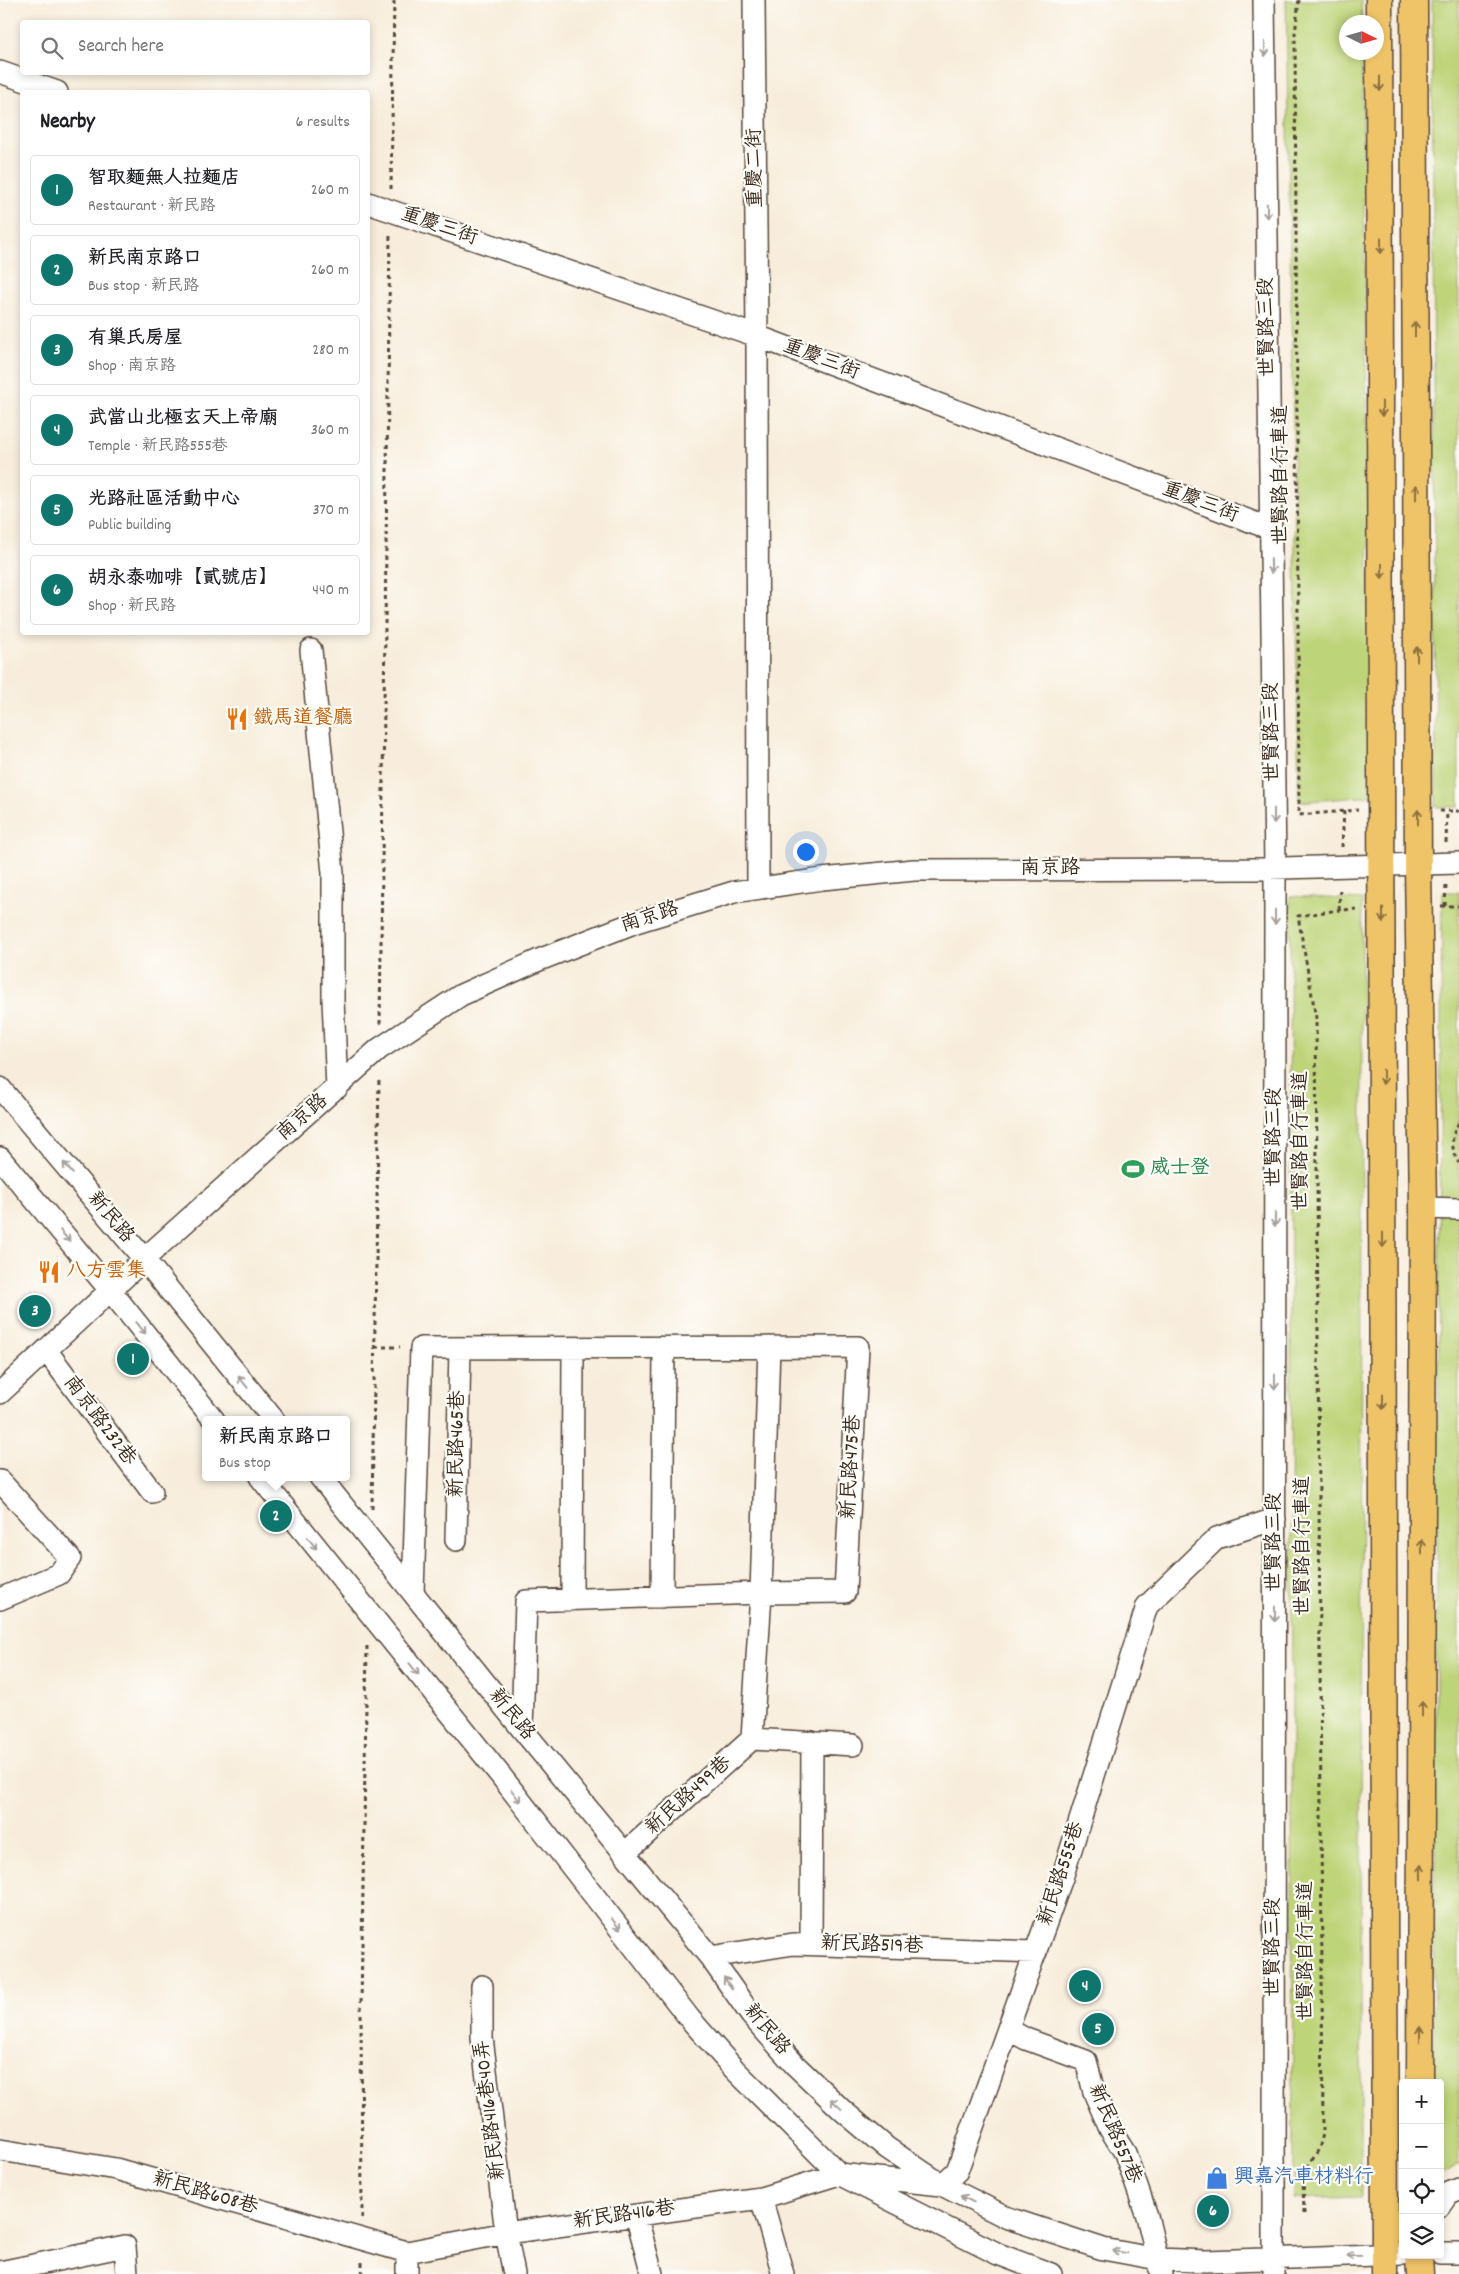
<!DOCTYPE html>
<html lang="en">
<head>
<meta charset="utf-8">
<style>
  body { margin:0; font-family:Dekko,"LXGW WenKai TC",sans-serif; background:#f2f2f2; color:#202124 }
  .controls { position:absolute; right:15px; bottom:15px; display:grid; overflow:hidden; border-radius:5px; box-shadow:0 2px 8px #0003 }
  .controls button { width:45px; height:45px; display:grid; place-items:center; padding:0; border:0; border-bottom:1px solid #e0e0e0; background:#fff; color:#202124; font:25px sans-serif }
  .compass { position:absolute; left:1339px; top:15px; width:45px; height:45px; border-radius:50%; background:#fff; box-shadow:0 2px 8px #0003; rotate:95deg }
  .you { position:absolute; left:805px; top:851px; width:18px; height:18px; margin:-12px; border:4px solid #fff; border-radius:50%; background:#1a73e8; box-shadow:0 0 0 8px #1a73e833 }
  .badge { display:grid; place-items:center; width:32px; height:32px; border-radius:50%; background:#0f766e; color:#fff; font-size:16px; font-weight:700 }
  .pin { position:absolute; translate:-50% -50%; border:2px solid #fff; box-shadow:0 1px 5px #0006 }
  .popup { position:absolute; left:202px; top:1416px; width:148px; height:65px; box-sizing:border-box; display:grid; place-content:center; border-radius:5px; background:#fff; filter:drop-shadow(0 1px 4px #0005); font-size:16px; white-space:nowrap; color:#757577 }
  .popup b { font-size:19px; color:#202124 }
  .popup::after { content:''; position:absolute; left:50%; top:100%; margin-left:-10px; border:10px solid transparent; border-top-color:#fff }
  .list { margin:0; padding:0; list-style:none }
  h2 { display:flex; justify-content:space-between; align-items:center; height:65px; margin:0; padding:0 20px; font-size:21px }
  h2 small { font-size:16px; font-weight:400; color:#757577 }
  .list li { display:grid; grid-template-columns:32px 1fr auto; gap:15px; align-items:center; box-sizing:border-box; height:70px; margin:0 10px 10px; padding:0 10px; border:1px solid #e0e0e0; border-radius:5px }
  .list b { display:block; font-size:19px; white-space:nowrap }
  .list p { margin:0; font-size:16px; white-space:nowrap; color:#757577 }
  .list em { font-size:16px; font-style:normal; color:#757577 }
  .icon { flex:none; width:28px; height:28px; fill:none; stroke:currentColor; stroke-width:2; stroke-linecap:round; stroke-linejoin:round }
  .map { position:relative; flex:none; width:1459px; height:2274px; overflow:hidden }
  .search { position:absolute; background:#fff; box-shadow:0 2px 8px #0003; left:20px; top:20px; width:350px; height:55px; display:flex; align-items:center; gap:12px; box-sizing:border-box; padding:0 18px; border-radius:5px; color:#757577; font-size:19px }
  .panel { position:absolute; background:#fff; box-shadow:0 2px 8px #0003; left:20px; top:90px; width:350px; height:545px; border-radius:5px }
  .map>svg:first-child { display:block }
</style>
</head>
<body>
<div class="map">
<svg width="1459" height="2274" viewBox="0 0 1459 2274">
  <rect width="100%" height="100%" fill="#fdfcf7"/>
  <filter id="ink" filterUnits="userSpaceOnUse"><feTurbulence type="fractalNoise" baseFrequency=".02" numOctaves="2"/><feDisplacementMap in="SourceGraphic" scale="10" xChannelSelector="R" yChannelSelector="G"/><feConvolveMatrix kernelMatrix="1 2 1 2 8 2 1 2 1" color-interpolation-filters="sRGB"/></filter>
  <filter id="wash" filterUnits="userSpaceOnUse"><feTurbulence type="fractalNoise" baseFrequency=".0096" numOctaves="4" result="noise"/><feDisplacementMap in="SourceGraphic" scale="20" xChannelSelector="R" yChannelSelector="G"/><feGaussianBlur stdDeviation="1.12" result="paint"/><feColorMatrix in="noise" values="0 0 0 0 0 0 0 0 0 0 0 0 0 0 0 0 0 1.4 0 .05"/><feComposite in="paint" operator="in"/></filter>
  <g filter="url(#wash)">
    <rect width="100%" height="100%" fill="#f8eddc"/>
    <path fill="#bed479" stroke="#7c7f4c" d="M1286 0H1361L1362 22H1346V52L1362 53 1372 796 1299 802Z
      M1432 0H1459V807H1436Z
      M1442 892H1459V2165L1440 2175V2083H1433Z
      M1290 896 1362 900 1361 2197 1293 2199Z"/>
  </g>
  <g filter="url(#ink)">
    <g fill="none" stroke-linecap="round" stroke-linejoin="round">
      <defs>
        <path id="minor" d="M754 0 757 336 758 888
          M1264 0 1275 868 1274 2274
          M0 72 57 92
          M368 203 757 336 1271 529
          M311 650 333 873V1000L337 1088
          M0 1088 144 1259 274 1420
          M0 1158 110 1290 214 1420
          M1423 1208 1459 1209
          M769 1347 761 1593 752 1739 853 1745
          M46 1350 152 1492
          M0 1393 144 1259 379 1049 461 995 539 960 636 922 734 892 822 879 914 870 1250 869 1459 863
          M260 1477 501 1776 690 2019 735 2070 839 2174 998 2254 1051 2274
          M320 1477 522 1729 710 1957 751 2015 795 2065 842 2110 887 2148 942 2185 1008 2218 1103 2249 1158 2259 1206 2261 1403 2254
          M0 1481 70 1558 59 1574 0 1599
          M456 1540 460 1348
          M413 1593 421 1348 858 1347 845 1592 761 1593 526 1601 522 1729
          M662 1597 664 1348
          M572 1600 573 1349
          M625 1853 752 1739
          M811 1944 812 1742
          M710 1957 793 1944 1036 1952
          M482 1986V2038L506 2233 514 2274
          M1009 2030 1026 2039 1086 2061 1094 2092 1110 2129 1125 2153 1147 2216 1161 2274
          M0 2150 116 2169 407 2252 506 2233 761 2198 839 2174 942 2185 957 2171 1062 1878 1147 1606 1217 1538 1275 1519
          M761 2198 783 2274
          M1440 2206 1449 2193 1459 2189
          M636 2215 652 2274
          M1440 2253H1459
          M0 2272 125 2246 127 2274
          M407 2274V2252"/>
        <path id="major" d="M1379 0 1385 2274
          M1414 0 1418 865 1423 1208 1420 2083
          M1419 2255 1420 2274"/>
      </defs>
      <use href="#minor" stroke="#57473a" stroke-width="24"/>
      <use href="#major" stroke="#57473a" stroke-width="29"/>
      <path stroke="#57473a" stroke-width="3" stroke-dasharray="4 4" stroke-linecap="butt" d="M1299 0 1295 34 1299 815 1358 810
        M391 189 394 0
        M1440 811H1459
        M1446 843 1447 811
        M1342 847 1344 810
        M1441 906H1459
        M1445 906 1446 885
        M1339 910 1340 888
        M380 1024 390 232
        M1459 1123C1450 1135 1451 1151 1459 1163
        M375 1347H400
        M372 1509 379 1077
        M1304 2214 1303 2175 1319 2149 1323 2134 1316 1018 1298 916 1339 910 1360 909
        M362 2218 361 2007 367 1645
        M362 2274V2260"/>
      <use href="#minor" stroke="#fff" stroke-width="21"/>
      <use href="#major" stroke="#efc469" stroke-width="26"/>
    </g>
    <defs><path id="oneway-shaft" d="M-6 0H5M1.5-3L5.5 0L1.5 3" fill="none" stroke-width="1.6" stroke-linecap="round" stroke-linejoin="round" transform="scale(1.25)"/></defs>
    <g stroke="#a79f9a">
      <use href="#oneway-shaft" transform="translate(1265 49) rotate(89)"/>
      <use href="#oneway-shaft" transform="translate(1267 211) rotate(89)"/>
      <use href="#oneway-shaft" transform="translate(1271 566) rotate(89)"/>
      <use href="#oneway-shaft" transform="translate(1274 816) rotate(90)"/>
      <use href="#oneway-shaft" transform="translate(1275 917) rotate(90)"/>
      <use href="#oneway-shaft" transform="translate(68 1168) rotate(-130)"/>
      <use href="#oneway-shaft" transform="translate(1275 1219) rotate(90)"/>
      <use href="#oneway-shaft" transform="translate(65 1236) rotate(50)"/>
      <use href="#oneway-shaft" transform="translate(141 1328) rotate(51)"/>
      <use href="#oneway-shaft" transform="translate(243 1382) rotate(-129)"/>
      <use href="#oneway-shaft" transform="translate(1275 1382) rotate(90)"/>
      <use href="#oneway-shaft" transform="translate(312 1543) rotate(52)"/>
      <use href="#oneway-shaft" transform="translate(1275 1614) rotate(90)"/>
      <use href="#oneway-shaft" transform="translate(414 1669) rotate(51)"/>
      <use href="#oneway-shaft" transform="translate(516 1796) rotate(53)"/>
      <use href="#oneway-shaft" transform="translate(616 1924) rotate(52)"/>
      <use href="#oneway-shaft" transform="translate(728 1983) rotate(-125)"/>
      <use href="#oneway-shaft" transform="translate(836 2104) rotate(-137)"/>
      <use href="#oneway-shaft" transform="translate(967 2199) rotate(-154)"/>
      <use href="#oneway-shaft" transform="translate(1120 2252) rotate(-170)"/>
      <use href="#oneway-shaft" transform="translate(1354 2256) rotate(178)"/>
    </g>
    <g stroke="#8c6f40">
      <use href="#oneway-shaft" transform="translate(1380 84) rotate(90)"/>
      <use href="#oneway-shaft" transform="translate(1381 246) rotate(90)"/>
      <use href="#oneway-shaft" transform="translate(1415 329) rotate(-90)"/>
      <use href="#oneway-shaft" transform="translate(1382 409) rotate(90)"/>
      <use href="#oneway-shaft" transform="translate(1416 492) rotate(-90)"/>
      <use href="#oneway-shaft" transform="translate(1382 571) rotate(90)"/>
      <use href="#oneway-shaft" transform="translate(1417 654) rotate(-90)"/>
      <use href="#oneway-shaft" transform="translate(1418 817) rotate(-90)"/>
      <use href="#oneway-shaft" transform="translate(1383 915) rotate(90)"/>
      <use href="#oneway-shaft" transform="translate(1383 1077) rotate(90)"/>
      <use href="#oneway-shaft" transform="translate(1383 1240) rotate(90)"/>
      <use href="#oneway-shaft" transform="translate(1383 1402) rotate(90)"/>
      <use href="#oneway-shaft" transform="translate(1422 1547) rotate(-90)"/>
      <use href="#oneway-shaft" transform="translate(1422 1709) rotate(-90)"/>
      <use href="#oneway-shaft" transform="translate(1421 1872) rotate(-90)"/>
      <use href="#oneway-shaft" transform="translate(1420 2034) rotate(-90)"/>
    </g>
  </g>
  <defs>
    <symbol id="restaurant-bare" viewBox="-9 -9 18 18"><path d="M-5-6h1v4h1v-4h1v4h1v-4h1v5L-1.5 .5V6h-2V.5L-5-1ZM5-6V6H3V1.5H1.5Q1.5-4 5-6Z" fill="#e8710a" stroke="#fdfcf7" stroke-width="2.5" paint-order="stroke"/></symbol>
    <symbol id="stadium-bare" viewBox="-9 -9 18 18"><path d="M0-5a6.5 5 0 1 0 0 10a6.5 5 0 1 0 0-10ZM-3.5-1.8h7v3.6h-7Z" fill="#2e9e5b" stroke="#fdfcf7" stroke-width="2.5" paint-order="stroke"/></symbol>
    <symbol id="shop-bare" viewBox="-9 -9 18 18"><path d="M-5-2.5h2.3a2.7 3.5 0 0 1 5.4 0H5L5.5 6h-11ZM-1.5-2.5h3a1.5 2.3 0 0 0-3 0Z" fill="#3f7fe0" stroke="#fdfcf7" stroke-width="2.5" paint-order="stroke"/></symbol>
  </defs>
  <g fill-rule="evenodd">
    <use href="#restaurant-bare" x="221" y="703" width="32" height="32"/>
    <use href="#stadium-bare" x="1117" y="1153" width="32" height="32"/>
    <use href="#restaurant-bare" x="33" y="1256" width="32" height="32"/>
    <use href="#shop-bare" x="1201" y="2162" width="32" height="32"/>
  </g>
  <g text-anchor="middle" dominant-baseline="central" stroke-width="4.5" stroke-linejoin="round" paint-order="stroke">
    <g font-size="20" fill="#3b2a1e" stroke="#fdfcf7">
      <text transform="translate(756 168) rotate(-91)">重慶二街</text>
      <text transform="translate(439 227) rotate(19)">重慶三街</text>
      <text transform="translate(1268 327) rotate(-91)">世賢路三段</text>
      <text transform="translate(821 360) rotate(21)">重慶三街</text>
      <text transform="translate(1282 475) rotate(-90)">世賢路自行車道</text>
      <text transform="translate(1200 503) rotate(21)">重慶三街</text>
      <text transform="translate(1273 732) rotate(-91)">世賢路三段</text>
      <text x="1050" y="869">南京路</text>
      <text transform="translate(650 918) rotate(-18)">南京路</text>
      <text transform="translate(303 1118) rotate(-41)">南京路</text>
      <text transform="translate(1275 1137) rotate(-90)">世賢路三段</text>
      <text transform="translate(1302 1141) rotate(-90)">世賢路自行車道</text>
      <text transform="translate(110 1218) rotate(50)">新民路</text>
      <text transform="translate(99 1421) rotate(53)">南京路232巷</text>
      <text transform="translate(458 1444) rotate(-89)">新民路465巷</text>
      <text transform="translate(852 1467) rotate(-87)">新民路475巷</text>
      <text transform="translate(1275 1542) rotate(-90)">世賢路三段</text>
      <text transform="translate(1304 1546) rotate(-90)">世賢路自行車道</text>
      <text transform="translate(511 1715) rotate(51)">新民路</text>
      <text transform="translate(689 1796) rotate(-42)">新民路499巷</text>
      <text transform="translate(1062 1874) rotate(-72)">新民路555巷</text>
      <text transform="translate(872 1946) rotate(2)">新民路519巷</text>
      <text transform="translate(1274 1947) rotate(-90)">世賢路三段</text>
      <text transform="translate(1307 1951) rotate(-90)">世賢路自行車道</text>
      <text transform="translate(766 2030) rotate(50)">新民路</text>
      <text transform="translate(491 2110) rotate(-97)">新民路416巷40弄</text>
      <text transform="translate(1114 2134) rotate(67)">新民路557巷</text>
      <text transform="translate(205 2194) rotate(16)">新民路608巷</text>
      <text transform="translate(624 2216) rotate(-8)">新民路416巷</text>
    </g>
    <g font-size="20" fill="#c56008" stroke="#fdfcf7" text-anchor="start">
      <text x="253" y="719">鐵馬道餐廳</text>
      <text x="66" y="1272">八方雲集</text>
    </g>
    <g font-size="20" fill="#27864d" stroke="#fdfcf7" text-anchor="start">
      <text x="1150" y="1169">威士登</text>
    </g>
    <g font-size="20" fill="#366cbe" stroke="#fdfcf7" text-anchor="start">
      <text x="1234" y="2178">興嘉汽車材料行</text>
    </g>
  </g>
</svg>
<div class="controls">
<button>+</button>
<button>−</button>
<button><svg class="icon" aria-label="locate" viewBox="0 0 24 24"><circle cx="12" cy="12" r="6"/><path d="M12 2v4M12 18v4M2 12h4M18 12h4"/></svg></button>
<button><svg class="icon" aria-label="layers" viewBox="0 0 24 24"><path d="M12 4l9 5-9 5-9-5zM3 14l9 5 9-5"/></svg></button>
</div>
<svg class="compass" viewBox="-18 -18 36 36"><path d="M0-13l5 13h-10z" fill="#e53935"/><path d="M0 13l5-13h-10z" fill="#757577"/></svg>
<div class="you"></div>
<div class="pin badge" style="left:133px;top:1359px">1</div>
<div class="pin badge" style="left:276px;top:1516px">2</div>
<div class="popup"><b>新民南京路口</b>Bus stop</div>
<div class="pin badge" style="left:35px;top:1311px">3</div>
<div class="pin badge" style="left:1085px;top:1986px">4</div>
<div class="pin badge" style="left:1098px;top:2029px">5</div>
<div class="pin badge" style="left:1213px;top:2211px">6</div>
<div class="search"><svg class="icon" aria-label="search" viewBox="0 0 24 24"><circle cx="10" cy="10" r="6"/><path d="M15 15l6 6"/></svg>Search here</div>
<section class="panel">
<h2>Nearby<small>6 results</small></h2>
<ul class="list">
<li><span class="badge">1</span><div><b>智取麵無人拉麵店</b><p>Restaurant · 新民路</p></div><em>260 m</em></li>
<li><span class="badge">2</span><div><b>新民南京路口</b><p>Bus stop · 新民路</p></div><em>260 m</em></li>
<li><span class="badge">3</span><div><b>有巢氏房屋</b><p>Shop · 南京路</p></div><em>280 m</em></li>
<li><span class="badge">4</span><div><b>武當山北極玄天上帝廟</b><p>Temple · 新民路555巷</p></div><em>360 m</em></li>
<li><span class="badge">5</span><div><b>光路社區活動中心</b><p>Public building</p></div><em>370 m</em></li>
<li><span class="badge">6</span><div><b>胡永泰咖啡【貳號店】</b><p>Shop · 新民路</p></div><em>440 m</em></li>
</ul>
</section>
</div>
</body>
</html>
